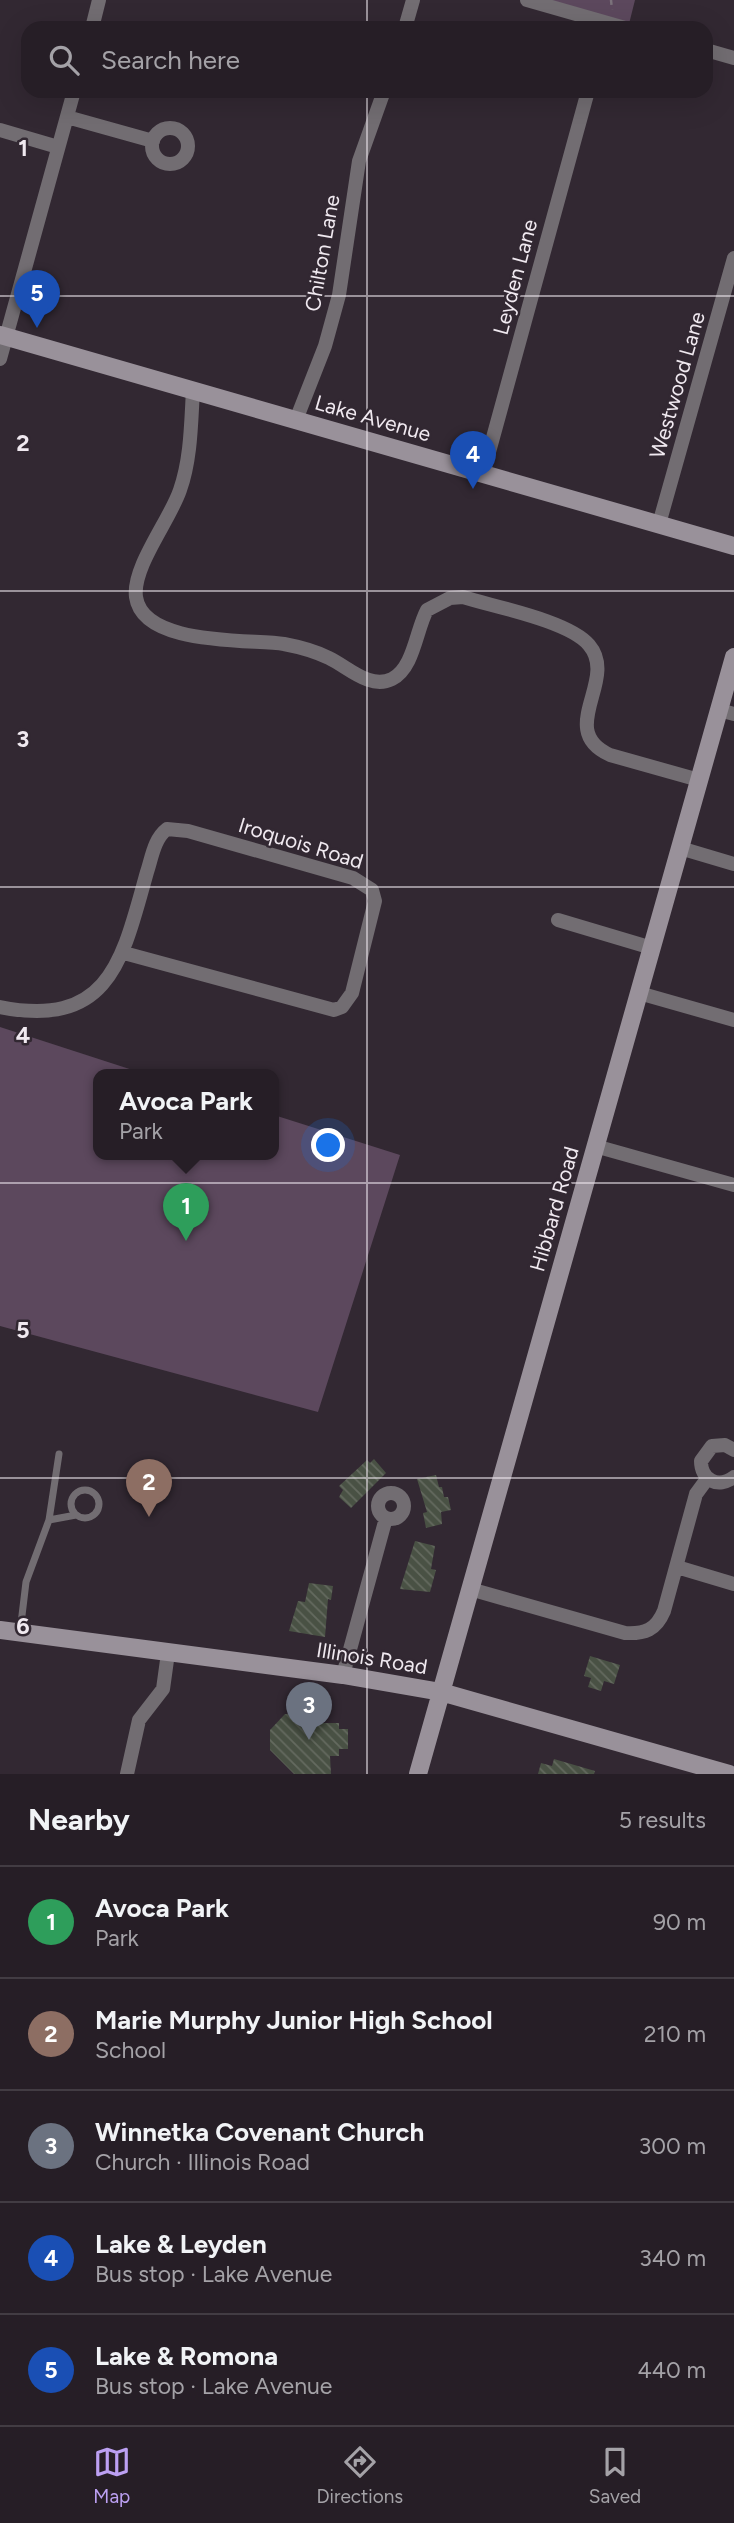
<!DOCTYPE html>
<html lang="en">
<head>
<meta charset="utf-8">
<style>
  body { margin:0; font-family:Figtree,sans-serif; background:#2e272e; color:#f1f3f6 }
  .you { position:absolute; left:329px; top:1146px; width:24px; height:24px; margin:-18px; border:5px solid #fff; border-radius:50%; background:#1a73e8; box-shadow:0 0 0 10px #1a73e833 }
  .badge { display:grid; place-items:center; width:46px; height:46px; border-radius:50%; background:#bca0f2; color:#fff; font-size:23px; font-weight:700 }
  .pin { position:absolute; translate:-50% -58px; filter:drop-shadow(0 2px 4px #0008) }
  .pin::after { content:''; position:absolute; top:37px; width:24px; height:21px; background:inherit; clip-path:polygon(0 0,100% 0,50% 100%) }
  .popup { position:absolute; left:93px; top:1069px; width:186px; height:91px; box-sizing:border-box; display:grid; place-content:center; border-radius:14px; background:#261e26; filter:drop-shadow(0 2px 5px #0005); font-size:23px; white-space:nowrap; color:#a4a2a7 }
  .popup b { font-size:26px; color:#f1f3f6 }
  .popup::after { content:''; position:absolute; left:50%; top:100%; margin-left:-14px; border:14px solid transparent; border-top-color:#261e26 }
  .list { margin:0; padding:0; list-style:none }
  h2 { display:flex; justify-content:space-between; align-items:center; height:91px; margin:0; padding:0 28px; font-size:30px }
  h2 small { font-size:23px; font-weight:400; color:#a4a2a7 }
  .list li { display:grid; grid-template-columns:46px 1fr auto; gap:21px; align-items:center; box-sizing:border-box; height:112px; padding:0 28px; border-top:2px solid #423c43 }
  .list b { display:block; font-size:26px; white-space:nowrap }
  .list p { margin:0; font-size:23px; white-space:nowrap; color:#a4a2a7 }
  .list em { font-size:23px; font-style:normal; color:#a4a2a7 }
  .icon { flex:none; width:38px; height:38px; fill:none; stroke:currentColor; stroke-width:2; stroke-linecap:round; stroke-linejoin:round }
  .map { position:relative; flex:none; width:734px; height:1774px; overflow:hidden }
  .search { position:absolute; background:#261e26; box-shadow:0 7px 28px #0002; left:21px; right:21px; top:21px; height:77px; display:flex; align-items:center; gap:18px; box-sizing:border-box; padding:0 24px; border-radius:21px; color:#a4a2a7; font-size:26px }
  .sheet { height:651px; background:#261e26 }
  nav { display:flex; justify-content:space-around; align-items:center; box-sizing:border-box; height:98px; border-top:2px solid #423c43; background:#261e26; font-size:19px; color:#a4a2a7 }
  nav a { display:grid; justify-items:center; gap:4px }
  nav .on { color:#bca0f2 }
  .map>svg:first-child { display:block }
</style>
</head>
<body>
<div class="map">
<svg width="734" height="1774" viewBox="0 0 734 1774">
  <defs>
    <pattern id="building-back-hatch" width="6" height="6" patternUnits="userSpaceOnUse" patternTransform="scale(1.75)"><rect width="6" height="6" fill="#495144"/><path d="M-1 5l2 2M0 0l6 6M5-1l2 2" fill="none" stroke="#646a5f"/></pattern>
  </defs>
  <rect width="100%" height="100%" fill="#322832"/>
  <path fill="#5c485d" d="M542 0H635L629 24Z
    M0 1027 148 1075H99V1155H274V1115L400 1155 318 1412 0 1326Z"/>
  <path fill="url(#building-back-hatch)" d="M374 1459 386 1473 351 1508 339 1497 343 1490 339 1486 367 1460 370 1463Z
    M436 1475 439 1487H442L444 1497H448L451 1510 441 1512 442 1524 426 1528 423 1513 427 1512 417 1479Z
    M415 1541 435 1546 431 1569 436 1570 430 1592 400 1589Z
    M309 1583 333 1586 331 1600 328 1599 325 1637 289 1631 298 1601 305 1602Z
    M590 1656 620 1665 614 1684 604 1681 601 1691 588 1687 591 1678 584 1676Z
    M285 1714H305L313 1723H339V1729H348V1749H339V1756H330L331 1774H294L270 1750V1730Z
    M554 1759 595 1771 594 1774H538L541 1763 552 1766Z"/>
  <g fill="none" stroke-linecap="round" stroke-linejoin="round">
    <path stroke="#7b727b" stroke-width="2.5" stroke-dasharray="5 5" stroke-linecap="butt" d="M611 0 612 10"/>
    <path stroke="#726d72" stroke-width="7" d="M71 1504a14 14 0 1 1 28 0a14 14 0 1 1-28 0Z
      M49 1520 76 1515
      M20 1632 26 1582 49 1520 59 1454"/>
    <path stroke="#726d72" stroke-width="14" d="M527 0 625 28
      M92 28 99 0
      M405 28 413 0
      M706 50 734 58
      M67 117 153 141
      M152 146a18 18 0 1 1 36 0a18 18 0 1 1-36 0Z
      M0 130 58 147
      M0 359 74 91
      M193 390C191 423 191 459 180 490 170 520 132 567 136 597 143 646 249 639 284 644 300 647 315 651 329 658 348 667 370 690 392 679 414 668 416 630 427 610L450 598 463 597C495 607 569 621 589 645 619 680 555 730 610 755L699 780
      M296 420 325 346 339 295 359 161 384 91
      M483 474 588 91
      M659 524 734 258
      M719 710 734 714
      M680 848 734 864
      M558 920 652 948
      M639 993 734 1020
      M0 1007C111 1029 123 957 147 872 152 857 154 839 167 829L188 831 353 878 372 890 375 901 352 993 342 1007 334 1010 124 953
      M595 1146 734 1185
      M734 1450 725 1445 712 1446 701 1461C701 1480 718 1489 734 1477
      M378 1506a13 13 0 1 1 26 0a13 13 0 1 1-26 0Z
      M677 1567 734 1584
      M470 1589 625 1633C645 1634 656 1630 664 1611L696 1494 707 1479
      M343 1675 386 1518
      M127 1774 139 1720 163 1689 168 1653"/>
    <path stroke="#99919a" stroke-width="18" d="M0 335 734 546
      M0 1630 343 1675 441 1692 729 1774
      M418 1774 734 657"/>
  </g>
  <path fill="none" stroke="#f0e9f0" stroke-width="2" stroke-opacity="0.55" d="M367 0V28M367 91V1774M0 296H734M0 591H734M0 887H734M0 1183H734M0 1478H734"/>
  <g text-anchor="middle" dominant-baseline="central" stroke-width="5" stroke-linejoin="round" paint-order="stroke">
    <g font-size="21" fill="#f0e9f0" stroke="#322832">
      <text transform="translate(322 253) rotate(-80)">Chilton Lane</text>
      <text transform="translate(515 277) rotate(-75)">Leyden Lane</text>
      <text transform="translate(677 385) rotate(-74)">Westwood Lane</text>
      <text transform="translate(373 418) rotate(16)">Lake Avenue</text>
      <text transform="translate(301 843) rotate(17)">Iroquois Road</text>
      <text transform="translate(554 1209) rotate(-74)">Hibbard Road</text>
      <text transform="translate(372 1658) rotate(9)">Illinois Road</text>
    </g>
  </g>
  <g font-size="23" text-anchor="middle" font-weight="bold" fill="#f0e9f0" stroke="#322832" stroke-width="5" stroke-linejoin="round" paint-order="stroke">
    <text x="23" y="156">1</text>
    <text x="23" y="451">2</text>
    <text x="23" y="747">3</text>
    <text x="23" y="1043">4</text>
    <text x="23" y="1338">5</text>
    <text x="23" y="1634">6</text>
  </g>
</svg>
<div class="you"></div>
<div class="pin badge" style="left:186px;top:1241px;background:#2e9e5b">1</div>
<div class="popup"><b>Avoca Park</b>Park</div>
<div class="pin badge" style="left:149px;top:1517px;background:#8d6e63">2</div>
<div class="pin badge" style="left:309px;top:1740px;background:#6b7280">3</div>
<div class="pin badge" style="left:473px;top:489px;background:#1a4fb4">4</div>
<div class="pin badge" style="left:37px;top:328px;background:#1a4fb4">5</div>
<div class="search"><svg class="icon" aria-label="search" viewBox="0 0 24 24"><circle cx="10" cy="10" r="6"/><path d="M15 15l6 6"/></svg>Search here</div>
</div>
<section class="sheet">
<h2>Nearby<small>5 results</small></h2>
<ul class="list">
<li><span class="badge" style="background:#2e9e5b">1</span><div><b>Avoca Park</b><p>Park</p></div><em>90 m</em></li>
<li><span class="badge" style="background:#8d6e63">2</span><div><b>Marie Murphy Junior High School</b><p>School</p></div><em>210 m</em></li>
<li><span class="badge" style="background:#6b7280">3</span><div><b>Winnetka Covenant Church</b><p>Church · Illinois Road</p></div><em>300 m</em></li>
<li><span class="badge" style="background:#1a4fb4">4</span><div><b>Lake &amp; Leyden</b><p>Bus stop · Lake Avenue</p></div><em>340 m</em></li>
<li><span class="badge" style="background:#1a4fb4">5</span><div><b>Lake &amp; Romona</b><p>Bus stop · Lake Avenue</p></div><em>440 m</em></li>
</ul>
</section>
<nav>
<a class="on"><svg class="icon" aria-label="map" viewBox="0 0 24 24"><path d="M3 6l6-2 6 2 6-2v14l-6 2-6-2-6 2zM9 4v14M15 6v14"/></svg>Map</a>
<a><svg class="icon" aria-label="directions" viewBox="0 0 24 24"><path d="M12 3l9 9-9 9-9-9zM9 14v-3h6M13 9l2 2-2 2"/></svg>Directions</a>
<a><svg class="icon" aria-label="saved" viewBox="0 0 24 24"><path d="M7 4h10v16l-5-4-5 4z"/></svg>Saved</a>
</nav>
</body>
</html>
